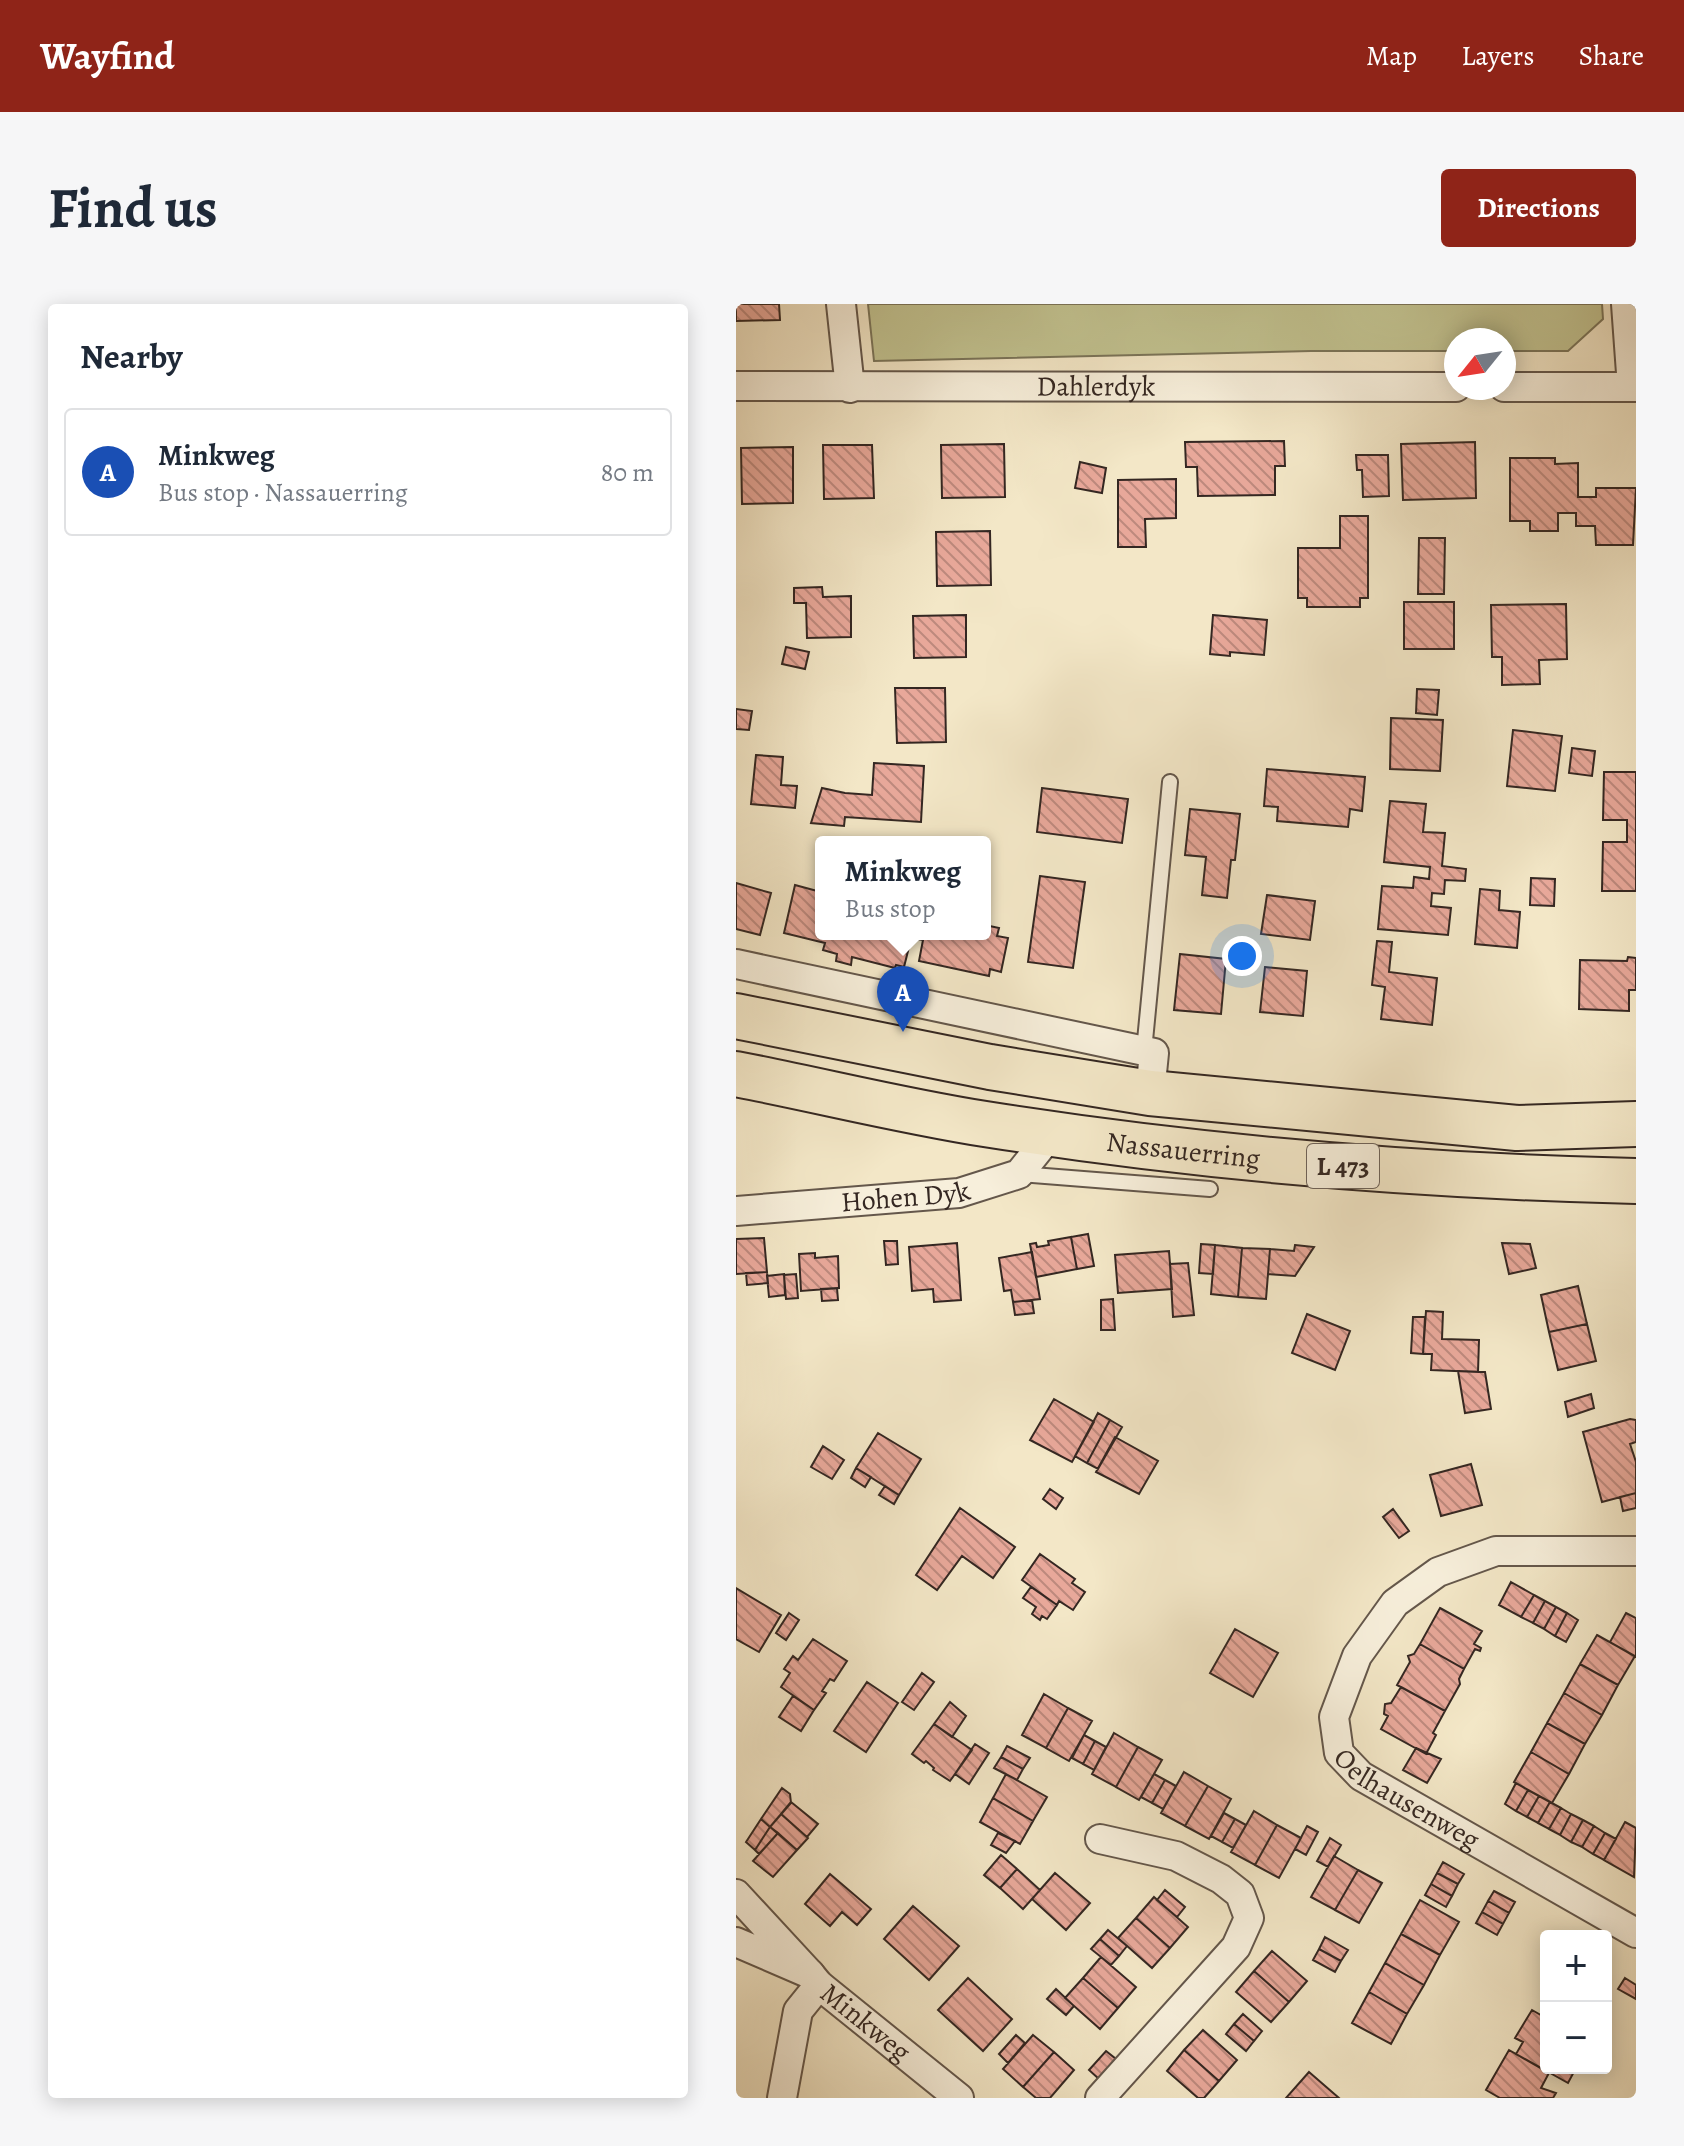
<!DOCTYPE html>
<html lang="en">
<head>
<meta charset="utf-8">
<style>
  body { margin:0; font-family:Alegreya,serif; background:#f6f6f7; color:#1f2937 }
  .controls { position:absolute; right:24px; bottom:24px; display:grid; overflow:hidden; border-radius:8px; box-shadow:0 4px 20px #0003 }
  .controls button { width:72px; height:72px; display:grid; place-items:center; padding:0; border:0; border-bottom:2px solid #e0e1e3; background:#fff; color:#1f2937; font:40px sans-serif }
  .compass { position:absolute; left:708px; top:24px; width:72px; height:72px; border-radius:50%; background:#fff; box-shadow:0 4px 20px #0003; rotate:240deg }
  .you { position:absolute; left:506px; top:652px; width:28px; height:28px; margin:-20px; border:6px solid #fff; border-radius:50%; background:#1a73e8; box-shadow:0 0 0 12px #1a73e833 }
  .badge { display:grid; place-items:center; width:52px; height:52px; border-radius:50%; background:#8f2418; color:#fff; font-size:26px; font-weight:700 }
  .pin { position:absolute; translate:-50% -66px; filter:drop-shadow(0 2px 4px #0008) }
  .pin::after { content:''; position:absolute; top:42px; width:28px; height:24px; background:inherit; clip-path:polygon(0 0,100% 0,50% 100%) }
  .popup { position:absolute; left:79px; top:532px; width:176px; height:104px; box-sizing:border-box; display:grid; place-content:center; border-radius:8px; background:#fff; filter:drop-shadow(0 2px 6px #0005); font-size:26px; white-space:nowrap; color:#747a83 }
  .popup b { font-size:30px; color:#1f2937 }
  .popup::after { content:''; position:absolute; left:50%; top:100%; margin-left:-16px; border:16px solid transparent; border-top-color:#fff }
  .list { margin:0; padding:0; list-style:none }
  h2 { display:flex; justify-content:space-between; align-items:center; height:104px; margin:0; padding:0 32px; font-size:34px }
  h2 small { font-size:26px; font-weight:400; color:#747a83 }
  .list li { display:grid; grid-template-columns:52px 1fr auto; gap:24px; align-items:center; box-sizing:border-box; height:128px; margin:0 16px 16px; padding:0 16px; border:2px solid #e0e1e3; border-radius:8px }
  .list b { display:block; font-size:30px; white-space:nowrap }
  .list p { margin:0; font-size:26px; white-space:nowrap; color:#747a83 }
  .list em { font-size:26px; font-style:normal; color:#747a83 }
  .map { position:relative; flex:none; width:900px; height:1794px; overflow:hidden; border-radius:8px }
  header { display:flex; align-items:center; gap:48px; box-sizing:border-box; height:112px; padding:0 40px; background:#8f2418; color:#fff }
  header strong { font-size:38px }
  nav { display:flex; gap:44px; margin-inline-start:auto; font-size:28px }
  .intro { display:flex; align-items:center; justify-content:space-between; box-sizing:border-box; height:192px; padding:0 48px }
  h1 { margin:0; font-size:56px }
  .button { padding:20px 36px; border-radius:8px; background:#8f2418; color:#fff; font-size:28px; font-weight:700 }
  main { display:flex; gap:48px; padding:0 48px }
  aside { flex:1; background:#fff; border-radius:8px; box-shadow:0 4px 20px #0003 }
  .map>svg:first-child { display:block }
</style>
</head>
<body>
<header>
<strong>Wayfind</strong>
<nav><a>Map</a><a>Layers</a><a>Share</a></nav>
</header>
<div class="intro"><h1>Find us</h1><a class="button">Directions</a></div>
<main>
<aside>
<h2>Nearby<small></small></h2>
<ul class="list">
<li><span class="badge" style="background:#1a4fb4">A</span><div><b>Minkweg</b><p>Bus stop · Nassauerring</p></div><em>80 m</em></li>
</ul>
</aside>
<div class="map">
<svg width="900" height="1794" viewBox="0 0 900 1794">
  <defs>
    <pattern id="building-back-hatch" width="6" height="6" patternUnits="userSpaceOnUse" patternTransform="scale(2)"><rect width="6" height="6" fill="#e8a89a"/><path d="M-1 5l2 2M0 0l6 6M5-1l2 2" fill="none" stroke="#bd897d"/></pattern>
  </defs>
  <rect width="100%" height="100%" fill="#f3e7c7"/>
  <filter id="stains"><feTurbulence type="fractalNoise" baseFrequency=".0025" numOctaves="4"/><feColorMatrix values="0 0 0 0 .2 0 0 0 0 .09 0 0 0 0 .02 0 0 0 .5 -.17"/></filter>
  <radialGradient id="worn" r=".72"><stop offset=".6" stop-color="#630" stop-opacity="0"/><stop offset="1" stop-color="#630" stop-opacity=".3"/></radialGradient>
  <path fill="#c2c391" stroke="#7b755a" stroke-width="2" d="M132 0H866L867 15 832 47H768V36H720V47H575L138 57Z"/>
  <path fill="url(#building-back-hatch)" stroke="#342722" stroke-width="2" d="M0 0H43L44 16 0 17Z
    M548 137 549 162H539V191L462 192 461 163H450L449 138Z
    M739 138 740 194 667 196 665 140Z
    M268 140 269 193 206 194 205 141Z
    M87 141H136L138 194 88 195Z
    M57 143V199L6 200 5 144Z
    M620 151H652L653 192 627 193 626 166H621Z
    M774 154H819V160L842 159V193H860V184H900L897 241H860L859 222H840V209H822V227H794V217H774Z
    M344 158 370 164 366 189 339 184Z
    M440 175V214L409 215 410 243H382V176Z
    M604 212H632V294H624V303H571V294H562V244H604Z
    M254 227 255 281 201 282 200 228Z
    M683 234H709L708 290H682Z
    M86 283 87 293 115 292V333L71 334 70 299H58V284Z
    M668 298H718V345H668Z
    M830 300 831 355 803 356 804 380 766 381V353H756L755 301Z
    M230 311V353L178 354 177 312Z
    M477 311 531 316 528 351 494 348V352L474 350Z
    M50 343 73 348 69 365 46 360Z
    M159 384H209L210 438 161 439Z
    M681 385 703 386 701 411 680 409Z
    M0 405 16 407 13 426 0 425Z
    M655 414 707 416 704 467 654 465Z
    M777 426 826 432 819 487 771 482Z
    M836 444 859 447 856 472 833 469Z
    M20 451 47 453 45 481 61 482 59 504 15 500Z
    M138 459 188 462 185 518 109 513 108 522 75 519 86 484 109 489 136 491Z
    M531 465 629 473 626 507 614 505 612 523 541 517 542 503 528 502Z
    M868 468H900V587H866L867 538H891V516H867Z
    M306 484 392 495 386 539 301 528Z
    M654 497 690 500 687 528 709 529 706 562 730 565 729 577 709 576 708 590 696 589 695 602 715 604 712 631 642 625 646 582 677 584 678 573 693 575 694 563 648 558Z
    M454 505 504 510 499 556H495L491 594 466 591 470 553 449 551Z
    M304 572 349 578 337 664 292 658Z
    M795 574 819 575 818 602 794 601Z
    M0 579 35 589 24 631 0 625Z
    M59 581 85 588V630H103L113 634 114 630H167L166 637 174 639 168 663 160 661 159 664 116 653 115 661 100 657 101 650 87 646 89 639 48 629Z
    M744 585 764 587 763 606 784 608 781 644 739 640Z
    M531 591 579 597 574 636 525 630Z
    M249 621 263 624 261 632 272 634 265 668 254 665 253 672 183 657 187 636 176 634 177 630H249Z
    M641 637 656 638 653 668 701 674 696 721 645 715 649 683 636 681Z
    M444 650 490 655 485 710 438 706Z
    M892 653 900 654V686H893V707L843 705 844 656 891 657Z
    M529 663 571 667 567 712 524 708Z
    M352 930 358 962 341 965 335 933Z
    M335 933 341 965 300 973 294 940 300 939 301 943 313 941 312 937Z
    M28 934 31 968 0 970V935Z
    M148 937H161L162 960 150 961Z
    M221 939 225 996 198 998 197 985 176 987 173 943Z
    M766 939 794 940 800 964 773 970Z
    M465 940 479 941 477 970 463 969Z
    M479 941 506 944 502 993 475 990Z
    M559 941 578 943 559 972 532 970 534 945 558 947Z
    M506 944 534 945 530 995 502 993Z
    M433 947 436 985 382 989 379 951Z
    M296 948 304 995 277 998 275 986 268 987 263 954Z
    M79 949V954L102 952 103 984 65 987 63 950Z
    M452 959 458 1011 437 1013 434 960Z
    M31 968 32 979 11 981 10 969Z
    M48 970 49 991 33 993 31 972Z
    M60 970 62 994 50 995 48 971Z
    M842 982 851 1020 813 1028 805 991Z
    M101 984 102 996 86 997 85 985Z
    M377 995 379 1026H365V996Z
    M296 996 298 1009 279 1011 277 998Z
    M690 1007 707 1008 706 1035 743 1036 742 1068 695 1066 696 1050H687Z
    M571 1010 614 1027 599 1066 556 1049Z
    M677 1013H689L687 1050 675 1049Z
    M851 1020 860 1057 822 1066 813 1028Z
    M722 1067 749 1068 755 1105 729 1109Z
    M855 1090 858 1104 832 1113 829 1098Z
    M318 1095 358 1118 336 1158 294 1136Z
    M362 1109 374 1116 351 1159 339 1152Z
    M894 1115 900 1116V1138L894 1140 900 1158V1189L866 1198 847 1128Z
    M374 1116 386 1123 362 1165 351 1159Z
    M142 1129 185 1155 163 1191 120 1164Z
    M379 1133 422 1157 403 1190 360 1168Z
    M87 1142 108 1156 96 1175 75 1163Z
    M735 1160 746 1201 705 1212 694 1171Z
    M120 1164 135 1173 129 1183 115 1174Z
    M149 1182 163 1191 158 1200 143 1191Z
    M314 1185 327 1194 320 1205 307 1195Z
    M900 1189V1204L887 1207 884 1193Z
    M224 1204 279 1243 257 1274 226 1252 201 1286 180 1271Z
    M657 1205 673 1227 663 1234 647 1213Z
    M304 1250 339 1275 336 1279 349 1288 337 1306 323 1297 321 1301 286 1276Z
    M775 1278 798 1291 785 1313 763 1301Z
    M295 1283 321 1301 311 1315 306 1312 304 1316 296 1310 300 1303 287 1294Z
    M0 1284 45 1311 23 1348 0 1335Z
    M798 1291 809 1297 797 1319 785 1313Z
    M809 1297 820 1303 808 1325 797 1319Z
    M820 1303 831 1309 819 1332 808 1325Z
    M704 1304 746 1327 738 1340 745 1344 744 1347 739 1345 728 1365 684 1340Z
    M53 1309 63 1316 50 1336 40 1329Z
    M831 1309 842 1316 830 1338 819 1332Z
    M890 1309 900 1314V1353L874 1338Z
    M499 1325 542 1349 517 1393 474 1369Z
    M861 1331 899 1352 882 1381 844 1360Z
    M77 1335 111 1357 98 1377 94 1375 86 1387 90 1389 78 1406 45 1383 54 1369 48 1365 57 1352 62 1356Z
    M684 1340 728 1365 723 1375 724 1380 709 1407 661 1381 674 1358 672 1352 678 1350Z
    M844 1360 882 1381 866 1411 828 1389Z
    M186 1369 198 1378 178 1406 166 1398Z
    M131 1378 162 1399 130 1448 98 1427Z
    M665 1383 709 1407 697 1429 700 1431 690 1450 645 1425 652 1412 648 1410 649 1400 655 1399Z
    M828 1389 866 1411 849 1440 811 1419Z
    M308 1390 332 1404 310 1444 286 1431Z
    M57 1392 78 1406 65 1427 43 1413Z
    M214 1398 230 1412 216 1433 198 1420Z
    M332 1404 356 1417 333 1457 310 1444Z
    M811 1419 849 1440 833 1470 795 1448Z
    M198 1420 236 1446 214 1477 197 1466 198 1464 190 1457 188 1459 176 1450Z
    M378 1429 402 1443 380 1483 356 1470Z
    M348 1431 359 1437 347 1460 336 1454Z
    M359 1437 370 1443 358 1466 347 1460Z
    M239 1440 253 1449 233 1480 219 1470Z
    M271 1442 294 1454 287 1465 265 1453Z
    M402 1443 426 1456 403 1496 380 1483Z
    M680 1444 705 1455 691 1479 667 1466Z
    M795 1448 833 1470 816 1499 778 1478Z
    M265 1453 287 1465 281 1476 258 1464Z
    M448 1468 472 1482 449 1522 425 1509Z
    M270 1470 311 1493 297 1517 257 1494Z
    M418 1470 429 1476 416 1499 405 1493Z
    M429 1476 440 1482 427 1505 416 1499Z
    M780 1479 792 1486 780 1507 769 1500Z
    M472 1482 495 1495 473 1535 449 1522Z
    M46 1484 54 1490 55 1499 34 1523 25 1515Z
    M792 1486 803 1492 791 1513 780 1507Z
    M803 1492 814 1498 802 1519 791 1513Z
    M257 1494 297 1517 284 1540 244 1518Z
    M55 1498 82 1520 71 1533 45 1510Z
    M814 1498 825 1504 813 1525 802 1519Z
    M825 1504 835 1510 824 1531 813 1525Z
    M518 1507 541 1521 519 1561 495 1548Z
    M488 1509 499 1515 486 1538 475 1532Z
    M45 1510 72 1534 61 1546 34 1523Z
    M835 1510 847 1516 835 1538 824 1531Z
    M25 1515 34 1523 19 1546 10 1538Z
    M499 1515 510 1521 497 1544 486 1538Z
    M847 1516 858 1522 846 1543 835 1538Z
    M889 1518 900 1524 898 1573 868 1556Z
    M541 1521 565 1534 543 1574 519 1561Z
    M571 1522 582 1528 570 1551 559 1545Z
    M858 1522 869 1529 857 1550 846 1543Z
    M34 1523 42 1529 23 1550 19 1546Z
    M42 1529 61 1546 37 1573 17 1557Z
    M262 1529 279 1537 270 1549 255 1541Z
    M869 1529 880 1535 868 1556 857 1550Z
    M594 1534 605 1541 592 1563 581 1557Z
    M265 1551 281 1565 264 1584 248 1571Z
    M598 1552 622 1566 599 1606 575 1593Z
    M707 1558 728 1570 722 1580 701 1569Z
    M281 1565 304 1586 287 1605 264 1584Z
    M622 1566 646 1579 623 1619 599 1606Z
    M319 1569 354 1599 330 1626 296 1595Z
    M701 1569 722 1580 716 1592 695 1580Z
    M94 1570 135 1605 121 1621 106 1608 94 1622 69 1600Z
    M695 1580 716 1592 710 1603 689 1591Z
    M429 1586 449 1603 441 1613 421 1596Z
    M758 1587 779 1598 773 1609 752 1597Z
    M418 1593 452 1623 434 1644 400 1614Z
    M684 1596 723 1618 704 1651 665 1630Z
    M752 1597 773 1609 767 1620 746 1608Z
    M177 1602 223 1642 193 1676 148 1635Z
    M746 1608 767 1620 761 1631 740 1619Z
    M400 1614 434 1644 416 1664 382 1634Z
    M372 1626 391 1642 383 1652 364 1635Z
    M665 1630 704 1651 688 1681 649 1659Z
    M589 1633 612 1646 605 1657 583 1645Z
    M364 1635 383 1652 375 1661 355 1645Z
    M583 1645 605 1657 599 1668 577 1656Z
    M536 1647 571 1677 553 1698 518 1667Z
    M365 1653 400 1683 382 1704 347 1674Z
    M649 1659 688 1681 671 1710 633 1688Z
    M518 1667 553 1698 535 1718 500 1688Z
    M232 1674 276 1715 247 1747 202 1706Z
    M347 1674 382 1704 364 1725 329 1694Z
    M889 1674 900 1681V1695L882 1685Z
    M320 1685 338 1702 330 1711 311 1695Z
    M633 1688 671 1710 655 1740 616 1719Z
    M796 1706 810 1714V1764H840L832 1779 780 1750 787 1738 779 1734Z
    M507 1710 526 1727 518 1737 498 1720Z
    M498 1720 518 1737 510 1747 490 1730Z
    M467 1726 501 1756 483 1777 448 1746Z
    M280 1731 289 1739 272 1759 263 1750Z
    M297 1731 318 1748 287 1783 267 1765Z
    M448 1746 483 1777 468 1794H462L431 1767Z
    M773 1746 813 1769 805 1784 820 1789 817 1794H764L750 1786Z
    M370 1747 380 1755 363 1775 353 1766Z
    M318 1748 338 1766 314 1794H300L287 1783Z
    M573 1768 603 1794H550Z"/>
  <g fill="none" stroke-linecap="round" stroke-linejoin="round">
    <defs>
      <path id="service" d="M408 747 434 478
        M284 870 474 885"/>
      <g id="minor">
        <path d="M105 0 114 84"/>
        <path d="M890 0 896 83"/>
        <path id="s1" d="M0 82 720 83"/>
        <path d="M768 83H900"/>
        <path d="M0 660 418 749 414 789"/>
        <path id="s2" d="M0 907 223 889 283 870 315 830"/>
        <path id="s3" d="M900 1247H760L702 1268 659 1299 621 1352 598 1413 603 1449 625 1472 900 1629"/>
        <path d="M364 1535 440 1552 485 1575 504 1590 513 1614 500 1643 364 1794"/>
        <path d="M0 1590 74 1670 0 1638"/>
        <path id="s4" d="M74 1670 83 1681 223 1794"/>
        <path d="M46 1794 62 1707 83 1681"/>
      </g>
      <g id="primary">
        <path d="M0 712 254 763 414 789 781 824 900 820"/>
        <path id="s5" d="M0 770C83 786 166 807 249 820 464 854 682 872 900 877"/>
      </g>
    </defs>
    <use href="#service" stroke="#64574b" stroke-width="18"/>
    <use href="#minor" stroke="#64574b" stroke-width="32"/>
    <use href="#primary" stroke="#342722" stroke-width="48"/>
    <use href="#service" stroke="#f7efdb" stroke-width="14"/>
    <use href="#minor" stroke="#f7efdb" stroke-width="28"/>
    <use href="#primary" stroke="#f3e7c7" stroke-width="44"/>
  </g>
  <g text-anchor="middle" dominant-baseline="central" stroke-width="8" stroke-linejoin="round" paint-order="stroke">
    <rect fill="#f7efdb" stroke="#6e635a" stroke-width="2" x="571" y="840" width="72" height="44" rx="6"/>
    <g font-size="26" font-weight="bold" fill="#342722">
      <text x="607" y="862">L 473</text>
    </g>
    <g font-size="28" fill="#342722" stroke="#f7efdb">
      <text stroke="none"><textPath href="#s1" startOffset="360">Dahlerdyk</textPath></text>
      <text stroke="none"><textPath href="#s5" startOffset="454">Nassauerring</textPath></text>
      <text stroke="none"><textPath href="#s2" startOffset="170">Hohen Dyk</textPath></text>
      <text stroke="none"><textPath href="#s3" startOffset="504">Oelhausenweg</textPath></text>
      <text stroke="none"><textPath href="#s4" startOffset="74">Minkweg</textPath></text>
    </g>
  </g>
  <rect width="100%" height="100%" filter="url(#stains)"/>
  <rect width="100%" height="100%" fill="url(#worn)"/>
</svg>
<div class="controls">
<button>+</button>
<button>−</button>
</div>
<svg class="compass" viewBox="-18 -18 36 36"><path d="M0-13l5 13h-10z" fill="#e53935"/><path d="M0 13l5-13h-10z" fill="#747a83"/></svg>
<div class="you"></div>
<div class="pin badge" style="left:167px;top:728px;background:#1a4fb4">A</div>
<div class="popup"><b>Minkweg</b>Bus stop</div>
</div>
</main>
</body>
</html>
